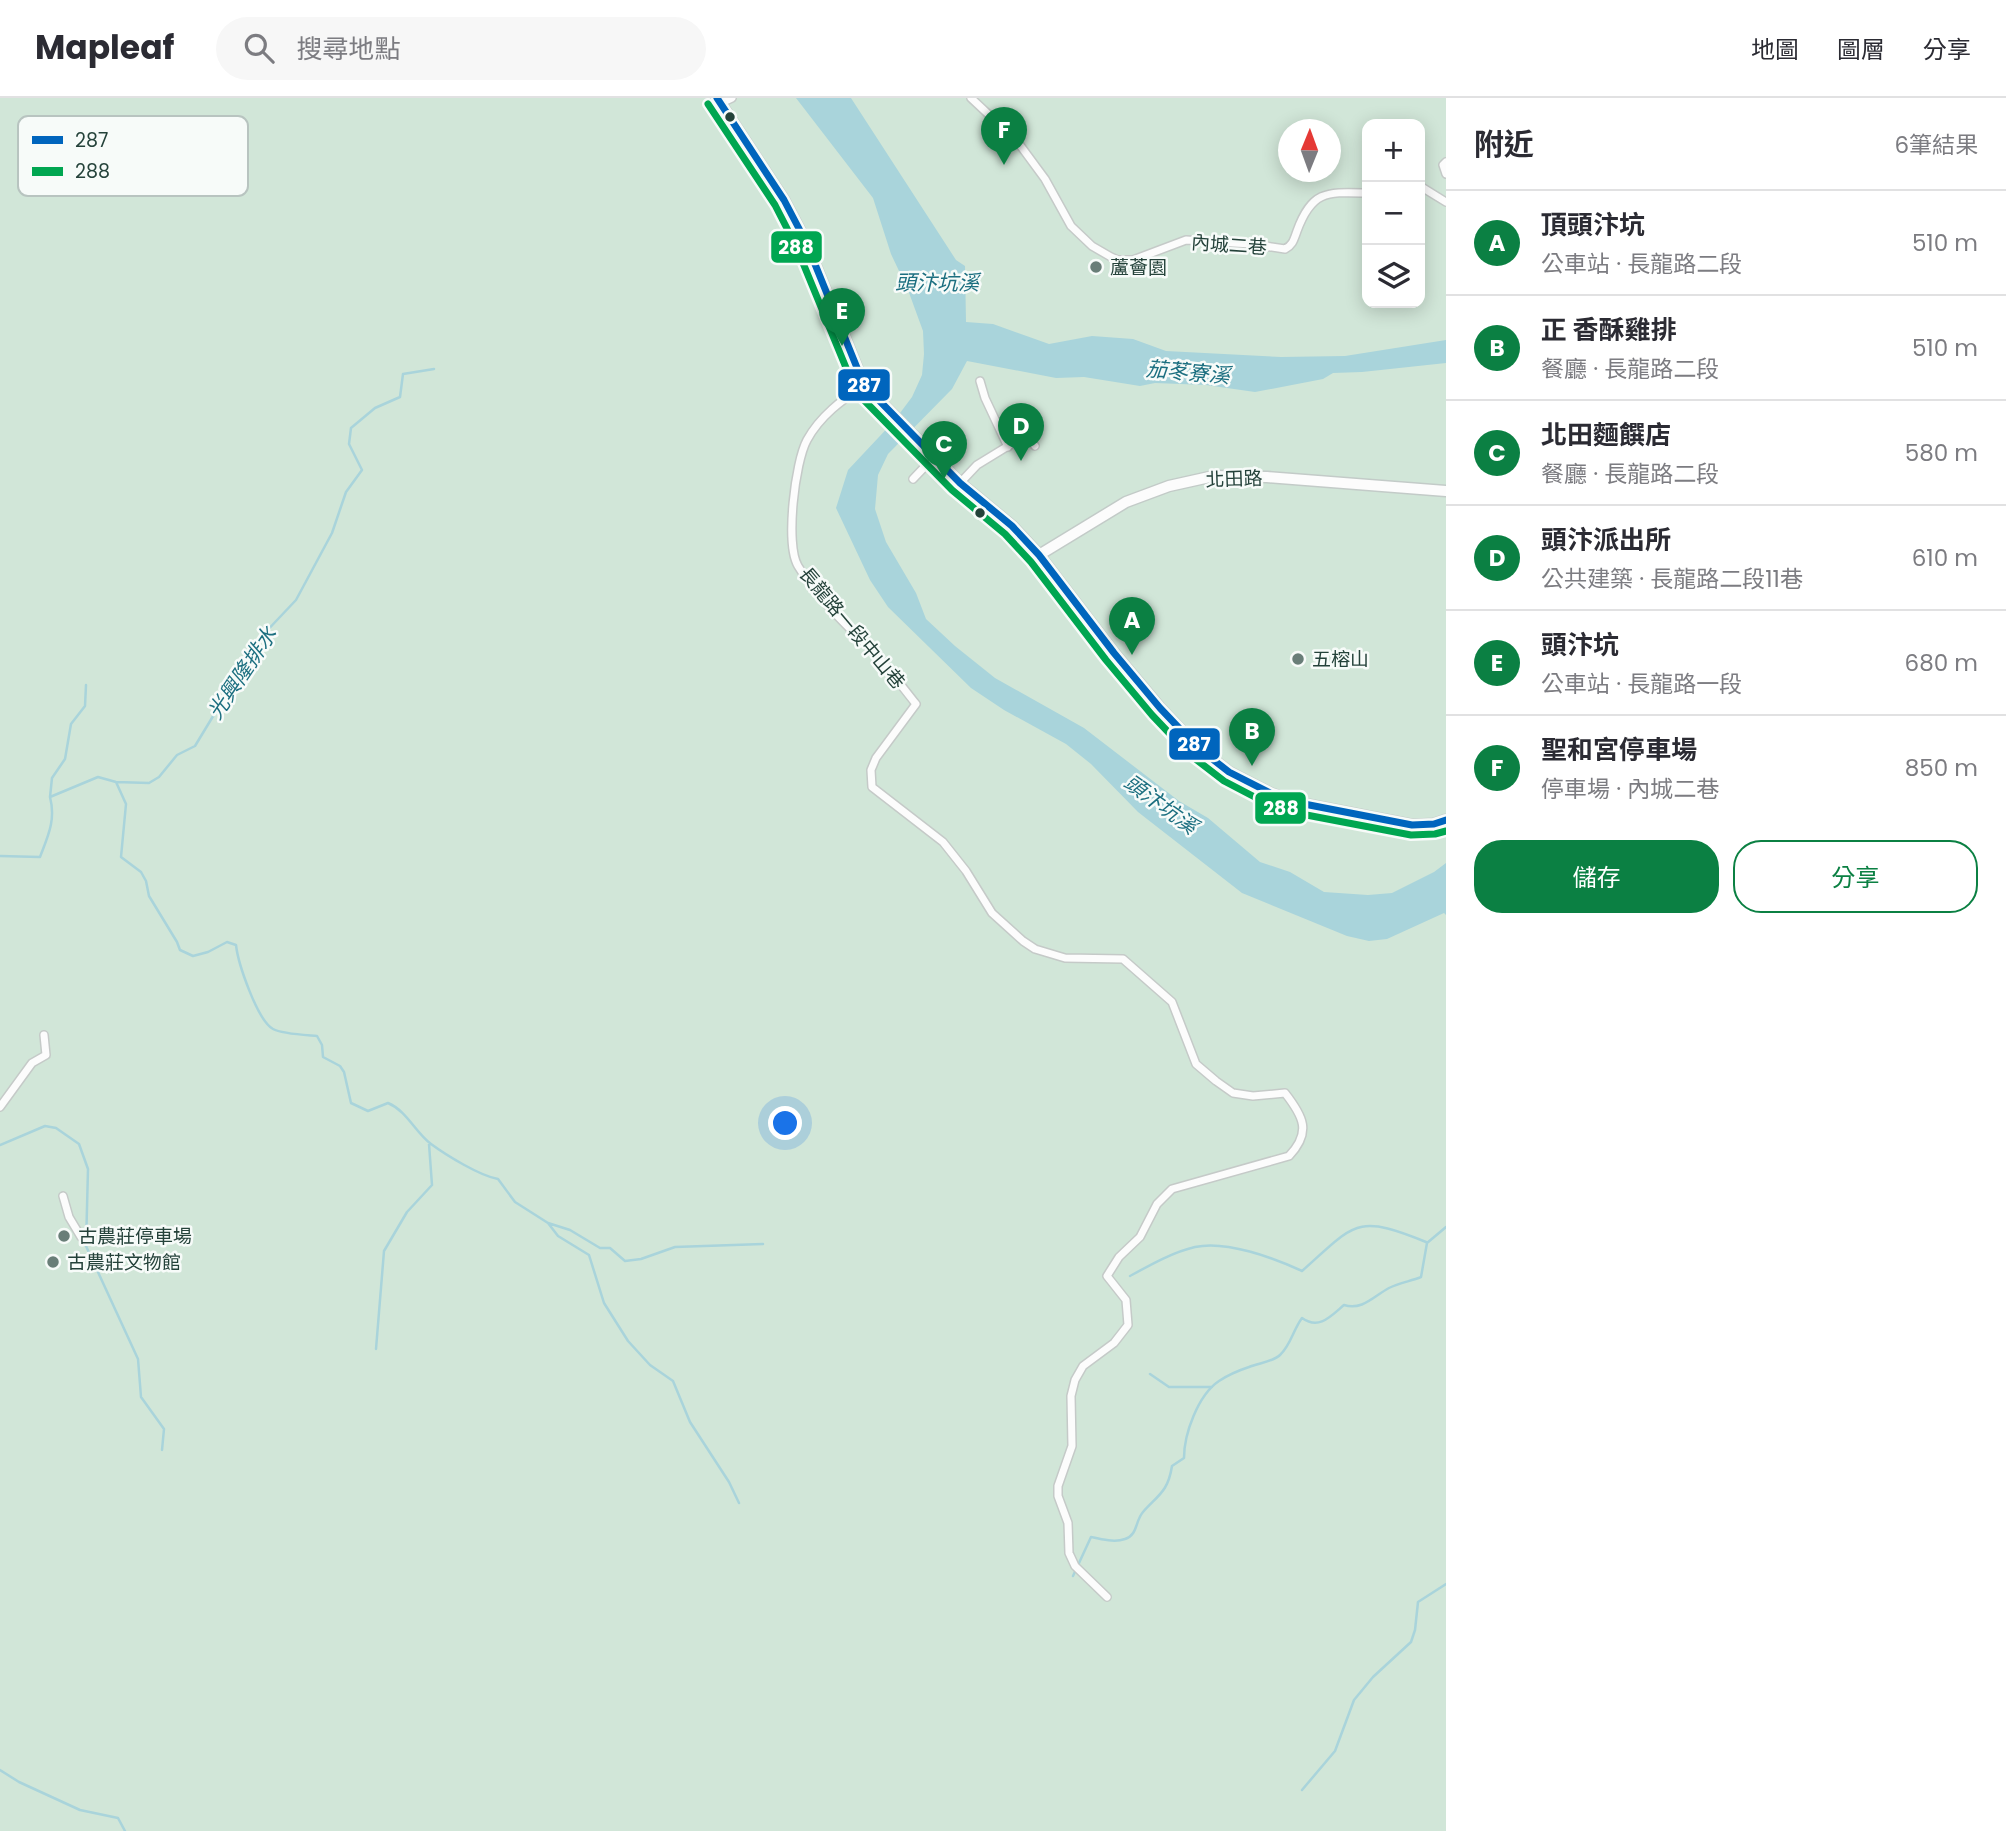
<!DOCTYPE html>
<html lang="zh-TW">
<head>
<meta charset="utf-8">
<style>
  body { margin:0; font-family:Poppins,"Noto Sans TC",sans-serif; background:#f7f7f7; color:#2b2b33 }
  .controls { position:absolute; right:21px; top:21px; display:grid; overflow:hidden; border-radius:14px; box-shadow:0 4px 18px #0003 }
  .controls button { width:63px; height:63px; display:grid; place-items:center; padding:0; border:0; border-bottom:2px solid #e1e1e2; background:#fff; color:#2b2b33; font:35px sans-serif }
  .compass { position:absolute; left:1278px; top:21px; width:63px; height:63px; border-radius:50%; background:#fff; box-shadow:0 4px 18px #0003; rotate:1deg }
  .you { position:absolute; left:786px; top:1026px; width:24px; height:24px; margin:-18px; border:5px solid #fff; border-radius:50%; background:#1a73e8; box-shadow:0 0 0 10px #1a73e833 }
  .badge { display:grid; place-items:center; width:46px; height:46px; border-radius:50%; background:#0b8043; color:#fff; font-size:23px; font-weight:700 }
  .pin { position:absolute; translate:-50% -58px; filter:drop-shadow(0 2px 4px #0008) }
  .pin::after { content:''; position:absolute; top:37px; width:24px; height:21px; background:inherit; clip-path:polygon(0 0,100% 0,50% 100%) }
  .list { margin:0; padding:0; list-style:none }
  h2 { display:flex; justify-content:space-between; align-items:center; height:91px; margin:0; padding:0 28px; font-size:30px }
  h2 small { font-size:23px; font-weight:400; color:#7c7c81 }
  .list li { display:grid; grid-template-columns:46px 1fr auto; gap:21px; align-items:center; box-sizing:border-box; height:105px; padding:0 28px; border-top:2px solid #e1e1e2 }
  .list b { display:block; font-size:26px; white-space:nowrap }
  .list p { margin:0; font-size:23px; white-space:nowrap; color:#7c7c81 }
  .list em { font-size:23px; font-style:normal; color:#7c7c81 }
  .actions { display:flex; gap:14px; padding:21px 28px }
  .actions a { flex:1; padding:16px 0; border:2px solid #0b8043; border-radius:28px; text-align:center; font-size:24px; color:#0b8043 }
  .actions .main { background:#0b8043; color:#fff }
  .icon { flex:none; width:38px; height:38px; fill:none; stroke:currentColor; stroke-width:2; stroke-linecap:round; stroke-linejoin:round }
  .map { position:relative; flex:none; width:1446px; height:1733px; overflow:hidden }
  header { display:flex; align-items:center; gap:42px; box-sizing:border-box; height:98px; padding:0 35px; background:#fff; border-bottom:2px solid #e1e1e2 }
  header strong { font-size:33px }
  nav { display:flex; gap:38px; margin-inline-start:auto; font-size:24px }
  .search { width:490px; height:63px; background:#f7f7f7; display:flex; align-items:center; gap:18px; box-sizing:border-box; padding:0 24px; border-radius:38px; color:#7c7c81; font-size:26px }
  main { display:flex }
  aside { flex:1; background:#fff }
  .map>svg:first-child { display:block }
</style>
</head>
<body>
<header>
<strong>Mapleaf</strong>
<div class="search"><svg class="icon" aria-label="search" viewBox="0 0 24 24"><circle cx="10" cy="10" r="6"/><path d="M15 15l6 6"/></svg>搜尋地點</div>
<nav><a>地圖</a><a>圖層</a><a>分享</a></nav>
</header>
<main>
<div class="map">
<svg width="1446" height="1733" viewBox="0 0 1446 1733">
  <rect width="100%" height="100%" fill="#e8edeb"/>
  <path fill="#d1e6d8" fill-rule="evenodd" d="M0 0H1446V1733H0ZM1367 26H1420V205H1367ZM1288 32H1330V74H1288Z"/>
  <path fill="#a9d4db" d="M796 0H851L956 162 965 168 966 224 993 226 1049 246 1092 238 1133 241 1166 253 1281 259 1345 258 1446 242V265L1362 274 1333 275 1323 281 1255 294 1206 287 1155 285 1140 288 1084 279 1056 280 967 263 952 291 888 356 878 377 875 411 886 444 916 495 926 521 955 548 995 580 1084 630 1179 703 1208 720 1260 764 1290 774 1324 794 1368 797 1392 795 1434 774 1446 765V817L1444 815 1387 841 1369 843 1347 838 1242 795 1138 714 1091 666 1066 646 1004 612 971 590 888 509 870 482 836 410 848 372 894 323 912 299 922 277 924 256 923 233 908 192 891 156 873 100Z"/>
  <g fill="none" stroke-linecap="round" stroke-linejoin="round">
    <path stroke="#a9d4db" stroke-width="2.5" d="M116 684 126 706 121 759 141 774 146 783 149 798 177 844 180 852 193 858 208 854 227 844 236 847C238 865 257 922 273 931 282 936 306 937 317 938L322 947 323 959 340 968 344 974 351 1005 368 1013 388 1005C407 1013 415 1034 431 1046 446 1057 480 1078 498 1081L515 1104 548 1125 558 1138 589 1157 604 1205 628 1243 650 1267 673 1283 690 1324 729 1384 739 1405
      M50 699 52 680 65 661 71 626 85 608 86 587
      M0 758 40 759C48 738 56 722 50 699L98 679 116 684 149 685 159 679 177 657 195 648 261 539 296 502 332 435 346 394 362 372 349 346 351 330 375 310 400 299 403 276 434 271
      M0 1047 45 1028 56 1030 79 1046 88 1071 86 1148 138 1261 141 1299 164 1331 162 1352
      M548 1125 570 1132 600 1150H610L625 1163 641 1161 675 1149 763 1146
      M1130 1178C1150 1167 1173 1154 1195 1149 1226 1142 1274 1160 1302 1173 1355 1126 1355 1115 1426 1144
      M376 1251 384 1153 407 1114 432 1087 429 1046
      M1150 1276 1169 1289H1212
      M1073 1478 1091 1439C1102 1441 1114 1445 1125 1441 1138 1437 1135 1423 1143 1414 1158 1397 1168 1394 1172 1368L1184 1360C1184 1336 1198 1297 1219 1283 1228 1277 1240 1272 1249 1269 1258 1265 1273 1264 1280 1257 1291 1247 1293 1232 1302 1220 1319 1232 1330 1219 1344 1207 1362 1213 1374 1198 1389 1190 1399 1185 1411 1183 1421 1179L1427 1145 1446 1129
      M0 1672 19 1684 80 1712 118 1720 125 1733
      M1302 1692 1335 1653 1354 1602 1373 1579 1411 1544 1415 1532 1418 1504 1446 1486"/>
    <defs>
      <path id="street" d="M971 0 1017 43 1045 81 1071 128 1092 148 1111 159 1118 162H1133L1186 142 1251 146 1285 151C1293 147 1294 141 1297 133 1312 92 1327 94 1367 95
        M721 5 732 0
        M1446 64 1443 67 1446 76
        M1420 88 1446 104
        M980 283 985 300 1008 349
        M864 287C842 302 820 318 807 342 795 364 785 446 798 468 819 503 851 531 879 560 892 575 904 591 916 606L876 660 871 672 872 689 943 744 966 773 992 815 1023 843 1035 851 1065 860 1123 861 1172 904 1196 966 1216 983 1233 995 1253 998 1285 995C1303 1018 1312 1034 1289 1058L1172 1091 1157 1106 1140 1139 1119 1159 1107 1178 1126 1202 1128 1227 1114 1245 1083 1268 1075 1282 1071 1298 1072 1348 1058 1388V1398L1068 1425 1069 1455 1075 1468 1107 1499
        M913 381 934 359
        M960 385 977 367 1026 337 1035 348
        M0 1009 32 965 46 957 44 937
        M63 1098 69 1119 81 1139"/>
      <path id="secondary" d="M717 0 784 102 806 144 864 287 960 385 1012 428 1039 457 1114 555 1160 610 1197 649 1229 674 1272 696 1299 705 1412 727 1434 726 1446 722
        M1039 457 1126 404 1169 388 1214 378 1267 379 1446 393"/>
    </defs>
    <use href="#street" stroke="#c5cac8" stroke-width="10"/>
    <use href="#secondary" stroke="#c3cbc8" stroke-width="13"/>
    <use href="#street" stroke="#fcfcfc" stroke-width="7"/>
    <use href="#secondary" stroke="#fcfcfc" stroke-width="10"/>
    <defs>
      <path id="bus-1" d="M717 0 784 102 806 144 864 287 960 385 1012 428 1039 457 1114 555 1160 610 1197 649 1229 674 1272 696 1299 705 1412 727 1434 726 1446 722"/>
      <path id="bus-2" d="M708 6 775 107 796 148 856 294 952 392 1005 436 1031 464 1106 562 1152 617 1189 656 1224 683 1268 706 1296 715 1411 737 1435 736 1446 733"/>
    </defs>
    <use href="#bus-1" stroke="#f7fbf9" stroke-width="12"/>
    <use href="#bus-2" stroke="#f7fbf9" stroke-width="12"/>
    <use href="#bus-1" stroke="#0065bd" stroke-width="7"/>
    <use href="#bus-2" stroke="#00a651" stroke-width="7"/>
  </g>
  <g fill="#24423a" stroke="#f7fbf9" stroke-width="2.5">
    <circle cx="730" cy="19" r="6"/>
    <circle cx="980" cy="415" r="6"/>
  </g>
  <g fill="#697e78" stroke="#f7fbf9" stroke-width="2.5">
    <circle cx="1096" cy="169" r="7"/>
    <circle cx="1298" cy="561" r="7"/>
    <circle cx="64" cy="1138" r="7"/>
    <circle cx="53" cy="1164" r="7"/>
  </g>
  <g text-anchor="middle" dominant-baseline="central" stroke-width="5" stroke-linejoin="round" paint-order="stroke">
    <g font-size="19" fill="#24423a" stroke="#f7fbf9">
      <text transform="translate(1229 147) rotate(4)">內城二巷</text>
      <text transform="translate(1234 381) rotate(-2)">北田路</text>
      <text transform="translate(852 530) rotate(50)">長龍路一段中山巷</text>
    </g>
    <g font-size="19" fill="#24423a" stroke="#f7fbf9" text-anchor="start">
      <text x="1110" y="169">蘆薈園</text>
      <text x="1312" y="561">五榕山</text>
      <text x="78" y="1138">古農莊停車場</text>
      <text x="67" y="1164">古農莊文物館</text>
    </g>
    <g font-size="21" font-style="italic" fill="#1c6f80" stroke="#f7fbf9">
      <text x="937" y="184">頭汴坑溪</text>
      <text transform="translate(1188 274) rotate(5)">茄苳寮溪</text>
      <text transform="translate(242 575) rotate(-56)">光興隆排水</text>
      <text transform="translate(1161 706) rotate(36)">頭汴坑溪</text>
    </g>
  </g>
  <rect x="18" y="18" width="230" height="80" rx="10" fill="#f7fbf9" stroke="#b8c4c0" stroke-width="2"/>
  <rect x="32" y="38" width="31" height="8" fill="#0065bd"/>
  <rect x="32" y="69" width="31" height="9" fill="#00a651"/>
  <g font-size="19" fill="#24423a">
    <text x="75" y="49">287</text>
    <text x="75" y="80">288</text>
  </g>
  <g stroke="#f7fbf9" stroke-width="2.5">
    <rect x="770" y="132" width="53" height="34" rx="7" fill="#00a651"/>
    <rect x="837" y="270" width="54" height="34" rx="7" fill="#0065bd"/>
    <rect x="1168" y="629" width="53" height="34" rx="7" fill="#0065bd"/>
    <rect x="1254" y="693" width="53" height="34" rx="7" fill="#00a651"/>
  </g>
  <g font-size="19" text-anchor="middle" font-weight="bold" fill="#fff">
    <text x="796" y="156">288</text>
    <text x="864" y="294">287</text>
    <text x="1194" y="653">287</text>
    <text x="1281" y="717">288</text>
  </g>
</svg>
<div class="controls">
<button>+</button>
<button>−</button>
<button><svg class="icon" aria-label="layers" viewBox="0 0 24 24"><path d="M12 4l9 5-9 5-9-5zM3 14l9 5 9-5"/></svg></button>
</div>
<svg class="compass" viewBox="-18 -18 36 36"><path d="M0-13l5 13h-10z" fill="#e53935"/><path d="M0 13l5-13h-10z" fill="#7c7c81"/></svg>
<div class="you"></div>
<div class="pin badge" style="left:1132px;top:557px">A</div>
<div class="pin badge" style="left:1252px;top:668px">B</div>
<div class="pin badge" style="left:944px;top:381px">C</div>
<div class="pin badge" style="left:1021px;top:363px">D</div>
<div class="pin badge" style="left:842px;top:248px">E</div>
<div class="pin badge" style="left:1004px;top:67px">F</div>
</div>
<aside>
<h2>附近<small>6筆結果</small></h2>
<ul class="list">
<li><span class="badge">A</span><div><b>頂頭汴坑</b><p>公車站 · 長龍路二段</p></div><em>510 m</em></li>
<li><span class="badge">B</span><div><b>正 香酥雞排</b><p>餐廳 · 長龍路二段</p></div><em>510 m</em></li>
<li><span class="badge">C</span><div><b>北田麵饌店</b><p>餐廳 · 長龍路二段</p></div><em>580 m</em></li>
<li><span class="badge">D</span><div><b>頭汴派出所</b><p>公共建築 · 長龍路二段11巷</p></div><em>610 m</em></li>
<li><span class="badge">E</span><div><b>頭汴坑</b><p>公車站 · 長龍路一段</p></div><em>680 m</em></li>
<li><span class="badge">F</span><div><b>聖和宮停車場</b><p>停車場 · 內城二巷</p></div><em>850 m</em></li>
</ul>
<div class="actions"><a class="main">儲存</a><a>分享</a></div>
</aside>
</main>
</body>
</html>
